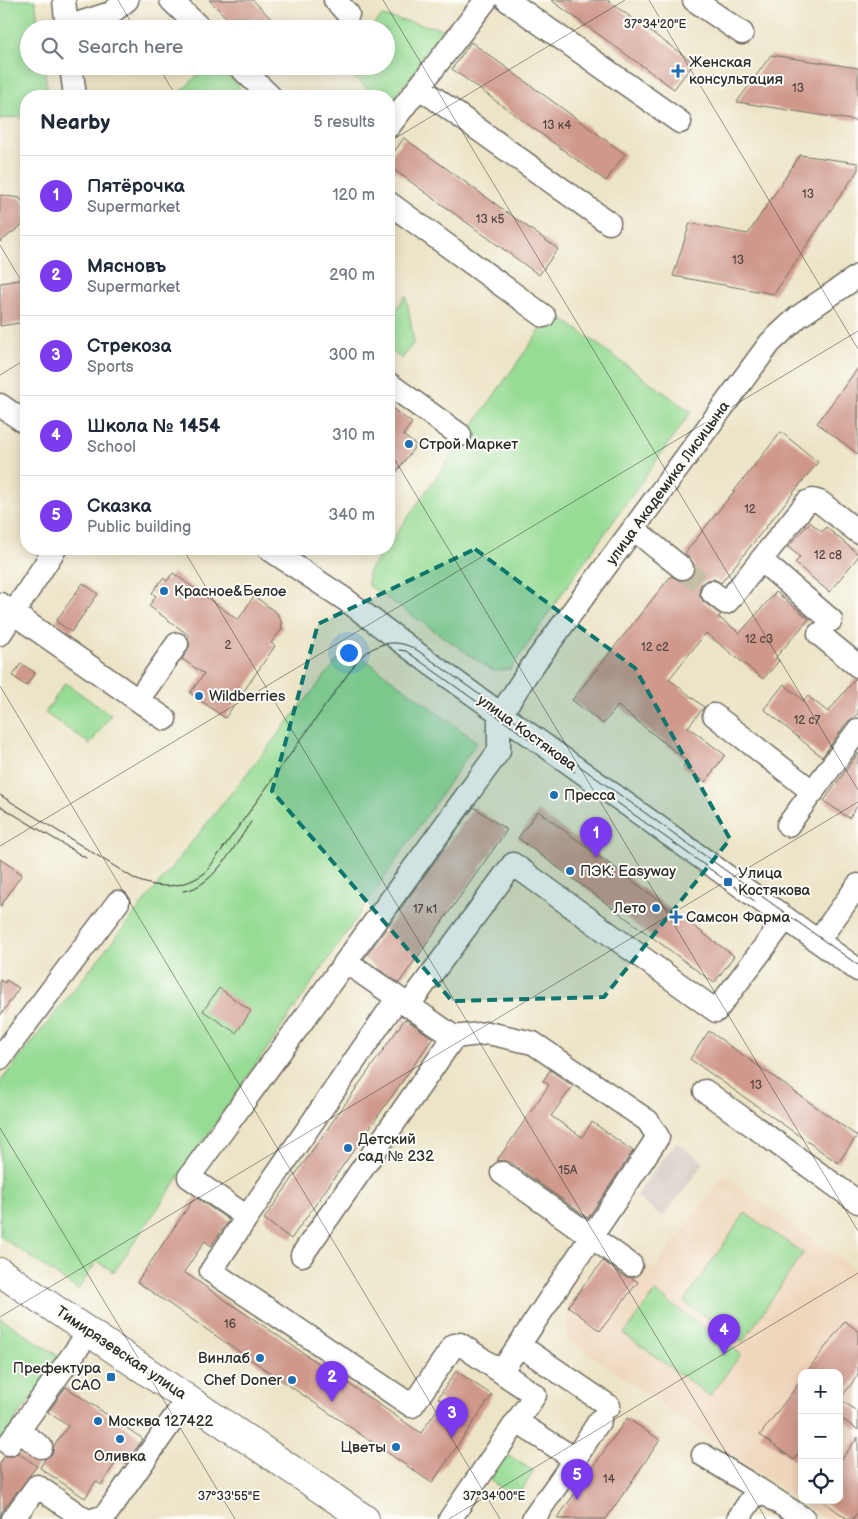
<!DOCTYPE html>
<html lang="en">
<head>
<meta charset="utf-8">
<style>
  body { margin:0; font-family:"Balsamiq Sans",sans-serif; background:#f2f2f3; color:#1f2937 }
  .controls { position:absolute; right:15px; bottom:15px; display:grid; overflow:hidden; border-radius:10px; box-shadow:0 2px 12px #0003 }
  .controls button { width:45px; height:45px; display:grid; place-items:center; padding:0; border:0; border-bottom:1px solid #e0e1e3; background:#fff; color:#1f2937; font:25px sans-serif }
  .you { position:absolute; left:348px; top:652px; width:18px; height:18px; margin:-12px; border:4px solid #fff; border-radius:50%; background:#1a73e8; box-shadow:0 0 0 8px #1a73e833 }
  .badge { display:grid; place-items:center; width:32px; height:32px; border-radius:50%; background:#7c3aed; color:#fff; font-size:16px; font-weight:700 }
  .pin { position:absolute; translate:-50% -41px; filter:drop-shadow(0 1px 2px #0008) }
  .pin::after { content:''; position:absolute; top:26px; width:18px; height:15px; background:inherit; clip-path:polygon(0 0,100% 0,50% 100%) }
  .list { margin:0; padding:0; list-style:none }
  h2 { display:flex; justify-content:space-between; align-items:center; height:65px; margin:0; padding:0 20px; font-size:21px }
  h2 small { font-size:16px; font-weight:400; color:#747a83 }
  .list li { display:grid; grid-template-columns:32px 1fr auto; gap:15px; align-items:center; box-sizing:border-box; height:80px; padding:0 20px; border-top:1px solid #e0e1e3 }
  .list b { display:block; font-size:19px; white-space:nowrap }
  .list p { margin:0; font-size:16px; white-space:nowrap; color:#747a83 }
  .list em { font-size:16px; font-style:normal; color:#747a83 }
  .icon { flex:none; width:28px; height:28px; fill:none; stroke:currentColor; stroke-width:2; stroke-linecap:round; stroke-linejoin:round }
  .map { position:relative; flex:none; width:858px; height:1519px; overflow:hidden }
  .search { position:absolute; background:#fff; box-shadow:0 2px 12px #0003; left:20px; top:20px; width:375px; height:55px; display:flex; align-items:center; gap:12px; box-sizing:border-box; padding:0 18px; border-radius:28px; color:#747a83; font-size:19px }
  .panel { position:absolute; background:#fff; box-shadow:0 2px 12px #0003; left:20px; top:90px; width:375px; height:465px; border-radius:20px }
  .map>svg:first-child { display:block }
</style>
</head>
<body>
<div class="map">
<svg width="858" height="1519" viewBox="0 0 858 1519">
  <rect width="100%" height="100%" fill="#fdfcf7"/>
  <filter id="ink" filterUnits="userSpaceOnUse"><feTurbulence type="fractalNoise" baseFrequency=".02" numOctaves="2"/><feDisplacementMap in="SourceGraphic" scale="10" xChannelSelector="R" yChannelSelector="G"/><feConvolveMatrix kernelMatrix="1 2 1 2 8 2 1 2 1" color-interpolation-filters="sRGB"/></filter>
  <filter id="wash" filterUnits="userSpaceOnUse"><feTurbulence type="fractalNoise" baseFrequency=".0096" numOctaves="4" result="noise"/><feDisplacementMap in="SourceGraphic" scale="20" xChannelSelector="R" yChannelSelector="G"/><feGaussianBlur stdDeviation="1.12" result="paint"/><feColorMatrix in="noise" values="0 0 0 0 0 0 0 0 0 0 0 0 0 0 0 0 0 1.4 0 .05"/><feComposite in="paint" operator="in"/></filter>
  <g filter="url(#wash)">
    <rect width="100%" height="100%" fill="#ece4c6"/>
    <path fill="#efd6bb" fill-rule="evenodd" d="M724 1175 858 1272V1519H825L566 1338 568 1306 606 1257 636 1259 654 1269ZM802 1373H839V1500H802Z"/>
    <path fill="#cdc2b9" d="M676 1142 704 1163 663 1217 635 1196Z"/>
    <path fill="#97dc94" stroke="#618460" d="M0 0H35L39 29H29V66H44L48 96H26V116L0 119Z
      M382 16 448 30 389 104V96H377L340 66H386V29H370Z
      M206 66H218L240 87 231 96H177Z
      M406 295 414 342 402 359 389 350V320Z
      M553 312 691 412 556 602 511 669 493 671 368 585V572L385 549H389V544Z
      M348 647 477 742 114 1272 97 1261 78 1290 0 1236V1082Z
      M65 683 111 715 90 744 45 713Z
      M745 1213 803 1253 743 1342 684 1302Z
      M655 1292 741 1354 710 1396 624 1334Z
      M0 1318 60 1357 0 1442Z
      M502 1452 534 1471 517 1498 486 1478Z"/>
    <g id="blocks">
      <path fill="#cf988b" d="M209 0H253L281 29H238Z
        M551 0H607L694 63 674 89Z
        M471 42 625 154 606 181 452 69Z
        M771 55 858 68V121L737 102Z
        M404 138 558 249 539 275 389 166V159Z
        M800 155 858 163V170L774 294 673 276 690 223 748 234Z
        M0 195 20 198 25 205V216L26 222 0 242Z
        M26 279V322L0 326V283Z
        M858 368V454L817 423Z
        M389 406 412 423 403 435 416 445 389 482Z
        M781 432 818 462 721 583 714 579 707 580 701 584 699 590 700 596 704 602 721 615 718 617 740 633 776 592 809 619 775 658 779 661 763 679 706 633 669 679 704 707 688 727 725 755 705 782 683 766 687 761 618 706 603 724 572 700 671 576 681 581 687 580 693 576 695 570 694 564 685 553Z
        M810 522 822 532 826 527 858 554V557L829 592 795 563 800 557 788 547Z
        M173 573 238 620 254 596 277 613 281 621 282 629 271 643 275 646 225 718 190 693 204 674 182 659 190 646 188 638 190 636 149 606 156 596 152 593 163 578 167 581Z
        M83 583 98 594 71 632 56 621Z
        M21 663 35 673 26 686 13 676Z
        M855 679H858V714L847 722 822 757 764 709 784 684 804 701 808 696 828 712Z
        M858 753V805L849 818 824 801Z
        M474 807 507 830 399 983 364 959Z
        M538 811 734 956 714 983 518 838Z
        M0 859 22 874 0 907Z
        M0 980 5 983 6 980 19 988 0 1016Z
        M219 988 251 1011 236 1033 203 1011Z
        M405 1019 433 1038 291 1239 264 1219Z
        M709 1031 857 1136 838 1163 690 1059Z
        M550 1070 573 1086 551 1116 582 1137 592 1122 633 1151 588 1218 510 1162 504 1160 497 1161 549 1085 543 1081Z
        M195 1197 229 1220 211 1246 205 1241 184 1272 421 1433 443 1401 438 1398 456 1371 492 1395 432 1483 137 1282Z
        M603 1261 623 1276 632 1278 638 1282 600 1331 568 1306Z
        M845 1321 858 1331V1375L840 1399 858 1412V1430L839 1417V1373H806Z
        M802 1379V1450L794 1460 760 1435Z
        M66 1387 143 1439 125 1464 118 1459 101 1485 96 1481 85 1498 40 1468 45 1459 52 1454 54 1446 68 1426 48 1412Z
        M627 1418 660 1440 606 1519H557Z
        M858 1437V1512L853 1519H848L821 1500H839V1463Z
        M18 1453 37 1466 2 1511 0 1518V1463L5 1456H14Z"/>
    </g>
  </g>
  <g filter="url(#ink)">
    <use href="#blocks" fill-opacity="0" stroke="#6f6c61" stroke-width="1"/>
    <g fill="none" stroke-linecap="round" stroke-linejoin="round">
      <path stroke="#c5bfa7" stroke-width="22" stroke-dasharray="22 11" stroke-linecap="butt" d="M682 568 712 592"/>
      <defs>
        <path id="minor" d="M64 0 67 29
          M171 0 201 29
          M335 0 348 14
          M507 0 680 122
          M694 0 742 33
          M67 27 111 13 127 0
          M71 66 75 96
          M239 66 270 96
          M419 87 609 223
          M389 126 486 0
          M389 203 544 316
          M389 384 460 435
          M0 405 26 423
          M634 529 658 549 682 568
          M269 549 346 600 431 664 858 970
          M761 560 831 620
          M712 592 726 603 729 600 807 502 813 500 820 502 858 532
          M0 604 165 719
          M0 634 55 549
          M819 634 858 666
          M138 700 177 644
          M714 715 813 792
          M788 825 858 730
          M818 941 858 885
          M408 1006 513 864 716 1011 786 918
          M454 1037 488 1033 533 1043 648 1121 658 1137 501 1372
          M0 1058 118 902
          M705 1091 858 1202
          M502 1173 631 1265
          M247 1217 397 999
          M302 1255 454 1037 346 962
          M519 1345 609 1406
          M517 1422 575 1459 533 1519
          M19 1431 41 1447
          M9 1444 89 1332
          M703 1455 758 1489
          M575 1459 600 1420
          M13 1519 37 1486 84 1519
          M95 1519 105 1516 188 1398
          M450 1519 535 1395 460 1344 454 1345 412 1406 211 1271 247 1217 189 1177 499 751V717L528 672 770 343 798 317 858 276
          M738 1519 758 1489 804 1519"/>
        <path id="major" d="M0 1272 365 1519"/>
      </defs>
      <use href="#minor" stroke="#6f6c61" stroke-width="25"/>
      <use href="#major" stroke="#6f6c61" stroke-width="30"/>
      <use href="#minor" stroke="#fff" stroke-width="22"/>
      <use href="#major" stroke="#fff" stroke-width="28"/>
      <path stroke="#2b2b2b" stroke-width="1" d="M399 650 406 651 413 656 575 772
        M0 795 135 879C158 890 186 888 206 872L358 660C375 643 395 637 417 650L858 965
        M608 796 756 902
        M0 806 86 858
        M183 891C188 890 194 889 198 886 220 874 237 842 251 822"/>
    </g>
  </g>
  <path fill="#0f766e" fill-opacity="0.2" stroke="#0f766e" stroke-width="4" stroke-dasharray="10 6" stroke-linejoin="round" d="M475 549 635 668 730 839 604 997 452 1001 272 791 318 624Z"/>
  <path fill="none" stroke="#2b2b2b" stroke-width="1" stroke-opacity="0.45" d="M118 0 135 29M383 0 858 790M649 0 858 349M158 66 176 96M389 142 625 0M0 245 26 289M0 375 26 359M389 450 858 1231M183 549 766 1519M0 686 500 1519M0 846 858 331M0 1128 235 1519M0 1317 858 802M449 1519 858 1273"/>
  <g fill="#1f6fb2" stroke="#fdfcf7" stroke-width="2">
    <path d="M675.5 63.5h5v5h5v5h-5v5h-5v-5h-5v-5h5z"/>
    <circle cx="409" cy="444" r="5"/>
    <circle cx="164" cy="591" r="5"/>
    <circle cx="199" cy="696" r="5"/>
    <circle cx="554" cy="795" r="5"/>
    <circle cx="570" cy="871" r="5"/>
    <rect x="723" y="877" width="10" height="10" rx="2.5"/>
    <circle cx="656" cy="908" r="5"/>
    <path d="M673.5 909.5h5v5h5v5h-5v5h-5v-5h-5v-5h5z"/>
    <circle cx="348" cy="1148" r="5"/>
    <circle cx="260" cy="1358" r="5"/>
    <rect x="106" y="1372" width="10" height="10" rx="2.5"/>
    <circle cx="292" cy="1380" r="5"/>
    <circle cx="98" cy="1421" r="5"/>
    <circle cx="120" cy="1439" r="5"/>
    <circle cx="396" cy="1447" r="5"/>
  </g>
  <g text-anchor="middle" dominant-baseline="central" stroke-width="4" stroke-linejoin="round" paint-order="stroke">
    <g font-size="12" fill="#544643">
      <text x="798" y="88">13</text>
      <text x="557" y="125">13 к4</text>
      <text x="808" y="194">13</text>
      <text x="490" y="219">13 к5</text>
      <text x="738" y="260">13</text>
      <text x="750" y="509">12</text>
      <text x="828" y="555">12 с8</text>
      <text x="759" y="639">12 с3</text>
      <text x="228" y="645">2</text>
      <text x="655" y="647">12 с2</text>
      <text x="807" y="720">12 с7</text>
      <text x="425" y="909">17 к1</text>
      <text x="756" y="1085">13</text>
      <text x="568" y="1170">15А</text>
      <text x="230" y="1324">16</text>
      <text x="609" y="1479">14</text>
    </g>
    <g font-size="15" fill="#2b2b2b" stroke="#fdfcf7" text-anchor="start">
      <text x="689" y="62">Женская<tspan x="689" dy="17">консультация</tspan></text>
      <text x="419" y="444">Строй Маркет</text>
      <text x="174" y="591">Красное&amp;Белое</text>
      <text x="209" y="696">Wildberries</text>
      <text x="564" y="795">Пресса</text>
      <text x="580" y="871">ПЭК: Easyway</text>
      <text x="738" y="873">Улица<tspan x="738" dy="17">Костякова</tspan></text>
      <text x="646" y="908" text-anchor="end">Лето</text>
      <text x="686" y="917">Самсон Фарма</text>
      <text x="358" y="1139">Детский<tspan x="358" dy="17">сад № 232</tspan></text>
      <text x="250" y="1358" text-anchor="end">Винлаб</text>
      <text x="101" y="1368" text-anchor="end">Префектура<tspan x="101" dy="17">САО</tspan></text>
      <text x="282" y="1380" text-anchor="end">Chef Doner</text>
      <text x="108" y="1421">Москва 127422</text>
      <text x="386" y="1447" text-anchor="end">Цветы</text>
      <text x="120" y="1456" text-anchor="middle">Оливка</text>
    </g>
    <g font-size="15" fill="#2b2b2b" stroke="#fdfcf7">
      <text transform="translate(668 483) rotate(-54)">улица Академика Лисицына</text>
      <text transform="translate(527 733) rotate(36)">улица Костякова</text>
      <text transform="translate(121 1353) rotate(34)">Тимирязевская улица</text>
    </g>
  </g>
  <g font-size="12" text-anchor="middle" fill="#2b2b2b" stroke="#fdfcf7" stroke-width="4" stroke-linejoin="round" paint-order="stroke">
    <text x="655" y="28">37°34'20"E</text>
    <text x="229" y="1500">37°33'55"E</text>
    <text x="494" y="1500">37°34'00"E</text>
  </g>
</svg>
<div class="controls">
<button>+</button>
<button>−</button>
<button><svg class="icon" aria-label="locate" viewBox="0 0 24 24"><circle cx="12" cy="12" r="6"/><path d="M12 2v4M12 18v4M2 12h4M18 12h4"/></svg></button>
</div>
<div class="you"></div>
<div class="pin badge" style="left:596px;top:858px">1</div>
<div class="pin badge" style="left:332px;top:1402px">2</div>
<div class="pin badge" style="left:452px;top:1438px">3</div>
<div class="pin badge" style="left:724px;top:1355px">4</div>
<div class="pin badge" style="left:577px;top:1500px">5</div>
<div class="search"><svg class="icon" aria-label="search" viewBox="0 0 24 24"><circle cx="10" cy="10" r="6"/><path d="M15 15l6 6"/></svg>Search here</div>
<section class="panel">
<h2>Nearby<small>5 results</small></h2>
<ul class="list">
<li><span class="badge">1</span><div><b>Пятёрочка</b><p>Supermarket</p></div><em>120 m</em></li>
<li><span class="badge">2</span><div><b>Мясновъ</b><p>Supermarket</p></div><em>290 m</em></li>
<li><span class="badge">3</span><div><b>Стрекоза</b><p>Sports</p></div><em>300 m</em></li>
<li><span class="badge">4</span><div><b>Школа № 1454</b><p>School</p></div><em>310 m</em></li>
<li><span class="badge">5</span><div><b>Сказка</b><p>Public building</p></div><em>340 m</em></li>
</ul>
</section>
</div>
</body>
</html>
